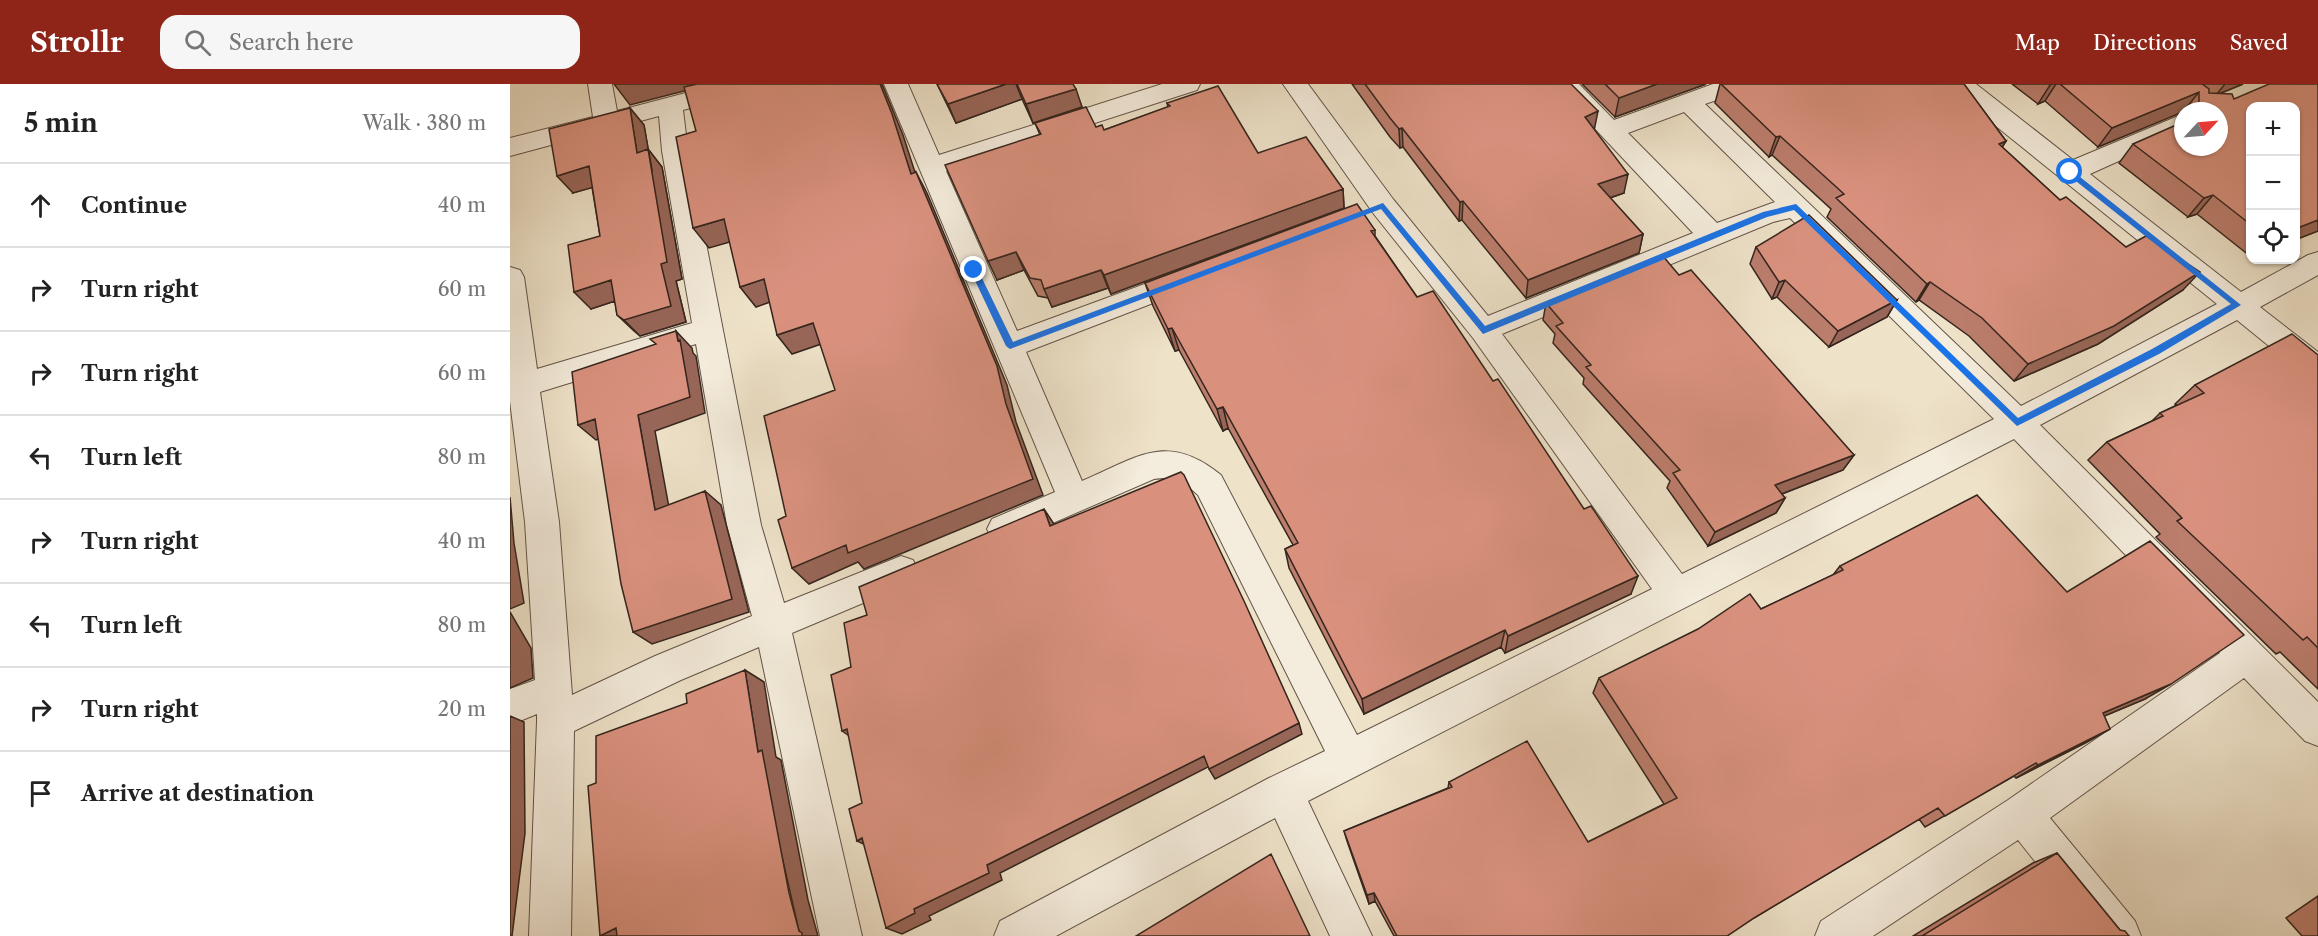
<!DOCTYPE html>
<html lang="en">
<head>
<meta charset="utf-8">
<style>
  body { margin:0; font-family:"Libre Caslon Text",serif; background:#f6f6f6; color:#222 }
  .controls { position:absolute; right:18px; top:18px; display:grid; overflow:hidden; border-radius:12px; box-shadow:0 2px 4px #0004 }
  .controls button { width:54px; height:54px; display:grid; place-items:center; padding:0; border:0; border-bottom:2px solid #e0e0e0; background:#fff; color:#222; font:30px sans-serif }
  .compass { position:absolute; left:1664px; top:18px; width:54px; height:54px; border-radius:50%; background:#fff; box-shadow:0 2px 4px #0004; rotate:64deg }
  .stop { position:absolute; width:18px; height:18px; margin:-14px; border:4px solid #1a73e8; border-radius:50%; background:#fff }
  .stop.end { background:#1a73e8; border-color:#fff; box-shadow:0 2px 6px #0008 }
  .list { margin:0; padding:0; list-style:none }
  h2 { display:flex; justify-content:space-between; align-items:center; height:78px; margin:0; padding:0 24px; font-size:26px }
  h2 small { font-size:20px; font-weight:400; color:#767676 }
  .list li { display:grid; grid-template-columns:39px 1fr auto; gap:18px; align-items:center; box-sizing:border-box; height:84px; padding:0 24px; border-top:2px solid #e0e0e0 }
  .list b { display:block; font-size:22px; white-space:nowrap }
  .list em { font-size:20px; font-style:normal; color:#767676 }
  .icon { flex:none; width:33px; height:33px; fill:none; stroke:currentColor; stroke-width:2; stroke-linecap:round; stroke-linejoin:round }
  .map { position:relative; flex:none; width:1808px; height:852px; overflow:hidden }
  header { display:flex; align-items:center; gap:36px; box-sizing:border-box; height:84px; padding:0 30px; background:#8f2418; color:#fff }
  header strong { font-size:28px }
  nav { display:flex; gap:33px; margin-inline-start:auto; font-size:21px }
  .search { width:420px; height:54px; background:#f6f6f6; display:flex; align-items:center; gap:15px; box-sizing:border-box; padding:0 21px; border-radius:18px; color:#767676; font-size:22px }
  main { display:flex }
  aside { flex:1; background:#fff }
  .map>svg:first-child { display:block }
</style>
</head>
<body>
<header>
<strong>Strollr</strong>
<div class="search"><svg class="icon" aria-label="search" viewBox="0 0 24 24"><circle cx="10" cy="10" r="6"/><path d="M15 15l6 6"/></svg>Search here</div>
<nav><a>Map</a><a>Directions</a><a>Saved</a></nav>
</header>
<main>
<aside>
<h2>5 min<small>Walk · 380 m</small></h2>
<ul class="list">
<li><svg class="icon" aria-label="ahead" viewBox="0 0 24 24"><path d="M12 20V5M6 11l6-6 6 6"/></svg><div><b>Continue</b></div><em>40 m</em></li>
<li><svg class="icon" aria-label="right" viewBox="0 0 24 24"><path d="M7 20v-9h11M14 6l5 5-5 5"/></svg><div><b>Turn right</b></div><em>60 m</em></li>
<li><svg class="icon" aria-label="right" viewBox="0 0 24 24"><path d="M7 20v-9h11M14 6l5 5-5 5"/></svg><div><b>Turn right</b></div><em>60 m</em></li>
<li><svg class="icon" aria-label="left" viewBox="0 0 24 24"><path d="M17 20v-9H6M10 6l-5 5 5 5"/></svg><div><b>Turn left</b></div><em>80 m</em></li>
<li><svg class="icon" aria-label="right" viewBox="0 0 24 24"><path d="M7 20v-9h11M14 6l5 5-5 5"/></svg><div><b>Turn right</b></div><em>40 m</em></li>
<li><svg class="icon" aria-label="left" viewBox="0 0 24 24"><path d="M17 20v-9H6M10 6l-5 5 5 5"/></svg><div><b>Turn left</b></div><em>80 m</em></li>
<li><svg class="icon" aria-label="right" viewBox="0 0 24 24"><path d="M7 20v-9h11M14 6l5 5-5 5"/></svg><div><b>Turn right</b></div><em>20 m</em></li>
<li><svg class="icon" aria-label="arrive" viewBox="0 0 24 24"><path d="M6 21V4h12l-3 4 3 4H6"/></svg><div><b>Arrive at destination</b></div></li>
</ul>
</aside>
<div class="map">
<svg width="1808" height="852" viewBox="0 0 1808 852">
  <rect width="100%" height="100%" fill="#eee2c9"/>
  <filter id="stains"><feTurbulence type="fractalNoise" baseFrequency=".00333" numOctaves="4"/><feColorMatrix values="0 0 0 0 .2 0 0 0 0 .09 0 0 0 0 .02 0 0 0 .5 -.17"/></filter>
  <radialGradient id="worn" r=".72"><stop offset=".6" stop-color="#630" stop-opacity="0"/><stop offset="1" stop-color="#630" stop-opacity=".3"/></radialGradient>
  <g fill="none" stroke-linecap="round" stroke-linejoin="round">
    <defs>
      <path id="street" d="M78 0H102L107 27 210 0H252L249 6 173 26 178 67 251 441 274 519 391 472 403 476 408 487 403 498 282 549 352 852H310L249 563 171 596 64 647 61 852H19L27 637V630L0 641V605L25 596 15 438 0 317V183L10 186 14 193 27 285 182 239 152 67 149 32 0 72V54L83 33ZM186 260 217 441 242 532 145 572 62 611 49 438 30 308Z
        M374 0H398L429 71 652 0H690L687 6 436 87 507 247 670 187 680 184 690 187 694 194 690 201 516 268 572 397C628 373 657 347 711 391L847 651 1142 505 963 254 863 129 773 0H798L883 115 978 232 1183 149 1043 0H1069L1104 36 1203 0H1239L1236 6 1195 20 1511 322 1707 220 1441 6 1438 0H1466L1563 76 1673 30V48L1580 90 1731 208 1798 171 1808 168V191L1750 223 1808 268V297L1797 293 1727 236 1530 341 1808 618V662L1795 657 1734 594 1540 734 1625 837 1631 852H1584L1508 756 1363 852H1305L1311 837 1498 716 1710 569 1504 355 798 717 862 852H820L765 734 546 852H484L490 837 759 694 815 667 688 411C671 396 668 392 644 395L506 455 494 459 482 455 477 445 482 435 545 408ZM1174 28 1265 118 1207 139 1118 49ZM1280 134 1484 335 1172 490 992 250 1263 138Z"/>
    </defs>
    <use href="#street" stroke="#635448" stroke-width="2"/>
    <use href="#street" fill="#f4ecdc" fill-rule="evenodd"/>
  </g>
  <path fill="#bb7d6c" stroke="#35251d" stroke-width="1.5" d="M427 0H563L572 23 523 39 512 15 446 39Z
    M842 0H1061L1084 45 1114 109 1100 114 1133 150 1129 169 1016 214 952 136 949 137 893 63 890 64 880 53Z
    M1072 0H1196L1105 33Z
    M1210 0H1454L1496 57 1492 63 1550 116 1616 163 1673 206 1588 260 1504 297 1459 252 1409 216 1406 218 1317 133 1321 125 1262 71 1259 73 1205 19Z
    M1502 0H1733L1711 9 1724 15 1808 0V147L1785 156V22H1740V172L1687 130 1678 133 1609 79 1623 60 1709 27H1673L1588 63 1535 17 1528 20Z
    M657 19 748 69 833 105 834 124 601 210 598 204 542 223 538 214 528 212 514 186 487 196 530 51 525 39 586 43 594 46 658 23Z
    M120 24 134 41 138 65 152 83 172 195 166 197 176 238 130 252 124 247 107 231 105 217 81 225 90 152 82 103 63 109Z
    M865 146V152L907 213 1121 510 995 569 991 563 854 630 779 484 775 465 783 461 718 344 713 347 669 266 665 267 643 222 635 199Z
    M1246 163 1387 216 1377 233 1319 263 1267 213 1262 215 1240 180Z
    M1169 191 1344 371 1333 386 1272 410 1275 414 1266 429 1198 462 1157 404 1160 397 1073 300 1074 294 1043 259 1045 250 1033 236 1036 219Z
    M1808 271V605L1770 568 1766 570 1646 453 1650 450 1578 376 1597 358 1642 337 1650 329 1667 321 1665 320 1685 301Z
    M1330 482 1635 615 1594 632 1600 645 1575 659 1506 694 1504 692 1415 743 1409 735 1244 834 1217 852H884L865 817 859 820 837 757 834 747 938 704 939 698 1078 758 1154 720 1083 609 1089 594 1251 525 1323 491Z
    M1547 769 1610 846 1619 852H1403L1523 779Z
    M1808 812V852H1792L1776 834Z"/>
  <path fill="#986658" stroke="#35251d" stroke-width="1.5" d="M104 0H201L120 21Z
    M370 0H372L393 51 412 110 401 90Z
    M496 0H506L512 15 446 39 438 20Z
    M1147 0H1196L1105 33 1109 14Z
    M1542 0H1546L1535 17 1528 20 1540 1Z
    M1715 0H1733L1706 11Z
    M566 5 572 23 523 39 516 20Z
    M1689 8 1673 28 1588 63 1602 44Z
    M120 24 134 41 142 86 127 69Z
    M1088 27 1084 47 1075 33Z
    M892 44 893 63 890 64 889 45Z
    M1270 52 1262 71 1259 73 1266 53Z
    M1496 57 1484 76 1489 60Z
    M138 65 152 83 172 195 166 197 176 238 130 252 114 236 151 180Z
    M79 82 95 100 63 109 47 92Z
    M406 88 417 109 497 301 506 338 533 411 354 485 348 478 299 500 282 484Z
    M1118 90 1114 109 1084 119 1088 100Z
    M833 105 834 124 601 210 594 191Z
    M1703 111 1687 130 1678 133 1694 114Z
    M953 117 952 136 949 137 950 118Z
    M214 135 230 155 199 164 183 144Z
    M1808 136V147L1785 156V145Z
    M1133 150 1129 169 1016 214 1018 196Z
    M506 168 514 186 487 196 478 177Z
    M591 186 598 204 542 223 534 205Z
    M1690 188 1673 206 1588 260 1504 297 1518 280Z
    M254 195 269 215 246 223 230 203Z
    M101 196 117 213 81 225 64 208Z
    M1275 196 1267 213 1262 215 1269 198Z
    M1420 198 1409 216 1406 218 1417 200Z
    M1387 216 1377 233 1319 263 1328 247Z
    M303 239 317 258 282 270 267 251Z
    M662 244 669 266 665 267 658 245Z
    M166 247 182 264 183 269 186 272 195 329 145 347 162 440 145 426 128 331 168 257Z
    M713 323 718 344 713 347 707 325Z
    M85 335 103 350 86 356 68 341Z
    M1344 371 1333 386 1256 416 1265 401Z
    M195 407 211 421 239 528 142 560 123 548Z
    M0 413 4 459 14 519 0 525Z
    M1275 414 1266 429 1198 462 1205 448Z
    M534 425 544 440 550 457 540 442Z
    M1128 492 1121 510 995 569 998 552Z
    M0 528 21 564 23 594 0 604Z
    M995 546 991 563 854 630 852 615Z
    M235 586 254 598 266 673 271 676 298 816 308 852H292L289 847 248 668Z
    M1661 600 1635 615 1568 643 1593 629Z
    M0 632 14 638 15 749 2 852H0Z
    M789 639 792 650 705 695 699 685Z
    M337 645 348 658 332 647Z
    M1600 645 1575 659 1506 694 1528 681Z
    M694 672 700 682 490 789 492 796 419 832 421 836 392 850 376 844 404 825 477 781Z
    M352 754 364 765 347 757Z
    M864 809 865 817 859 820 857 811Z
    M106 844 126 852H90Z"/>
  <path fill="#d9917e" stroke="#35251d" stroke-width="1.5" d="M187 0H370L382 30 401 90 406 88 487 282 496 320 523 395 338 469 336 461 282 484 268 436 276 432 254 332 325 306 303 239 267 251 254 195 230 203 214 135 183 144 166 53 186 47 174 3Z
    M427 0H496L438 20Z
    M507 0H563L566 5 516 20Z
    M855 0H1061L1088 27 1075 33 1118 90 1088 100 1133 150 1018 196 953 117 950 118 892 44 889 45 880 34Z
    M1095 0H1147L1109 14Z
    M1211 0H1454L1496 57 1489 60 1550 116 1556 113 1616 163 1636 152 1690 188 1604 242 1518 280 1472 234 1420 198 1417 200 1326 114 1334 110 1270 52 1266 53Z
    M1550 0H1692L1699 5V9L1722 10 1724 15 1759 0H1808V136L1785 145V22H1740V140L1703 111 1694 114 1623 60 1673 38V63H1709V27H1689V8L1602 44Z
    M708 2 748 69 796 53 833 105 594 191 591 186 534 205 531 196 520 194 506 168 478 177 435 81 531 50 525 39 576 23 586 43 592 41 594 46 660 22 657 19Z
    M120 24 127 69 138 65 157 178 151 180 161 222 114 236 107 231 101 196 64 208 58 161 90 152 79 82 47 92 39 45Z
    M847 120 865 146 861 147 907 213 923 207 983 297 988 295 1074 425 1081 422 1128 492 998 552 995 546 852 615 775 465 788 459 713 323 707 325 662 244 658 245 635 199Z
    M1299 131 1387 216 1328 247 1275 196 1269 198 1246 163Z
    M1152 171 1169 191 1181 186 1344 371 1265 401 1275 414 1205 448 1163 389 1170 386 1076 283 1081 281 1046 242 1053 239 1036 219Z
    M166 247 168 257 170 256 180 313 128 331 145 426 195 407 222 515 123 548 111 500 85 335 68 341 62 288 146 260 140 255Z
    M1782 250 1808 271V564L1797 553 1793 556 1667 437 1672 434 1597 358 1653 332 1650 329 1694 309 1685 301Z
    M671 388 674 391 734 517 789 639 699 685 694 672 477 781 479 789 404 825 405 829 376 844 352 754 347 757 339 725 352 719 337 645 332 647 321 591 341 583 334 539 357 531 349 503 534 425 540 442Z
    M1467 411 1557 508 1640 457 1734 551 1661 600 1593 629 1600 645 1528 681 1526 679 1435 732 1428 724 1244 834 1217 852H887L864 809 857 811 834 747 942 703 939 698 1017 657 1078 758 1167 714 1089 594 1188 545 1240 510 1251 525 1333 486 1330 482Z
    M235 586 248 668 252 666 279 809 289 847 292 849V852H107L106 844 90 852 78 702 86 699V652L177 619 176 610Z
    M1547 769 1610 846 1615 847 1619 852H1412Z
    M761 770 800 852H626Z"/>
  <path fill="#1a73e8" d="M1560 85 1731 221 1649 270 1507 342 1284 126 1257 133 973 250 871 125 500 265 496 262 460 186 467 184 503 258 873 119 975 242 1253 128 1286 120 1508 334 1642 265 1721 220 1557 90 1556 88Z"/>
  <rect width="100%" height="100%" filter="url(#stains)"/>
  <rect width="100%" height="100%" fill="url(#worn)"/>
</svg>
<div class="controls">
<button>+</button>
<button>−</button>
<button><svg class="icon" aria-label="locate" viewBox="0 0 24 24"><circle cx="12" cy="12" r="6"/><path d="M12 2v4M12 18v4M2 12h4M18 12h4"/></svg></button>
</div>
<svg class="compass" viewBox="-18 -18 36 36"><path d="M0-13l5 13h-10z" fill="#e53935"/><path d="M0 13l5-13h-10z" fill="#767676"/></svg>
<div class="stop" style="left:1560px;top:88px"></div>
<div class="stop end" style="left:464px;top:186px"></div>
</div>
</main>
</body>
</html>
